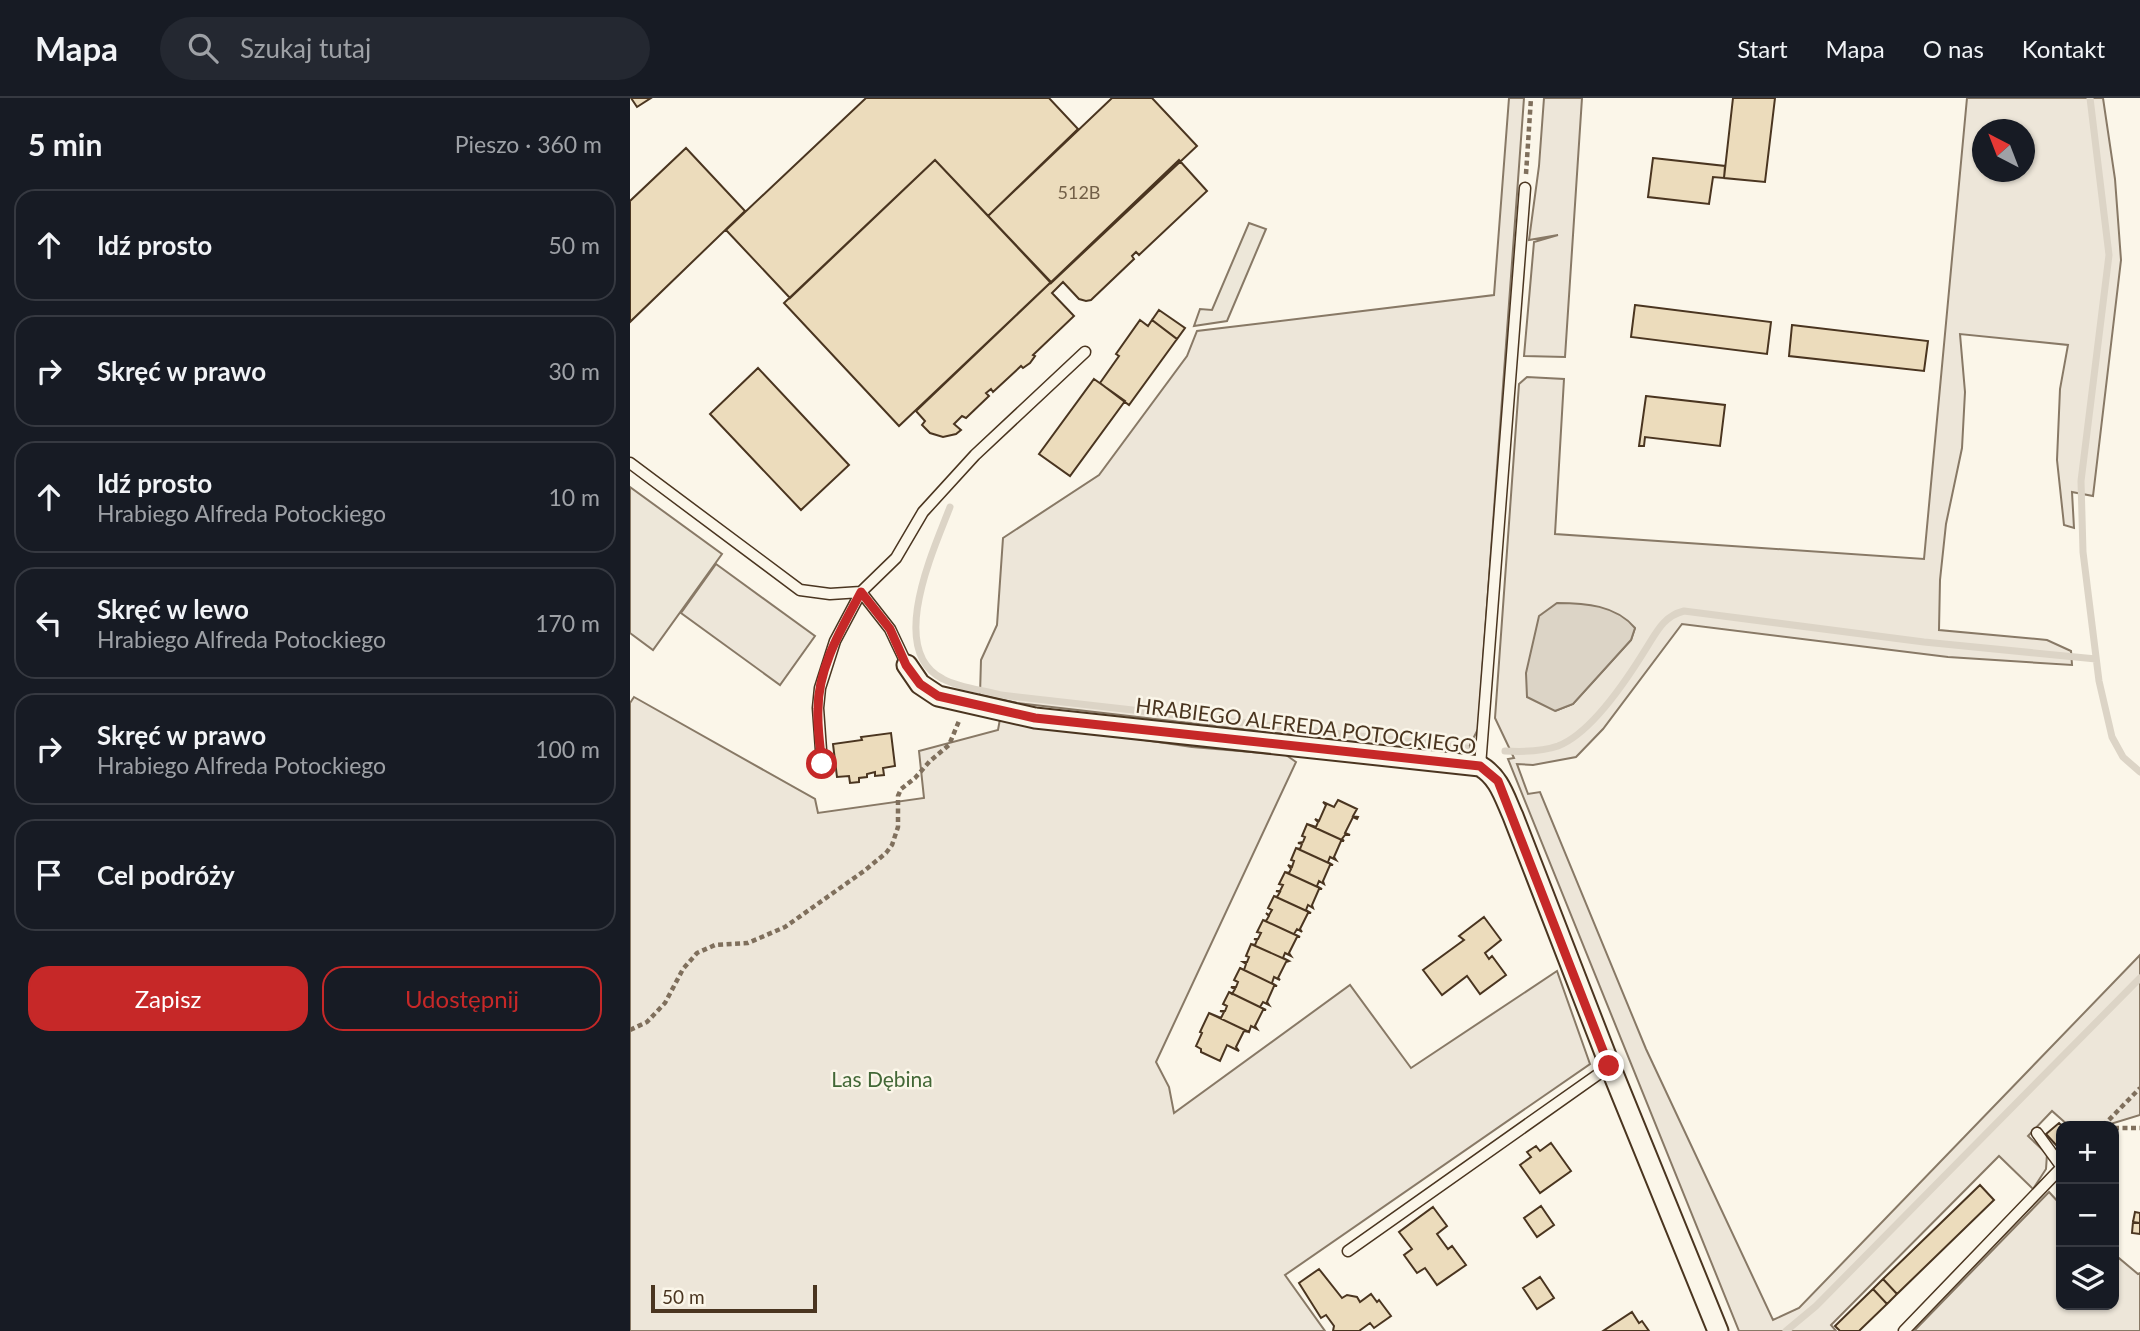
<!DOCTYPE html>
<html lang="pl">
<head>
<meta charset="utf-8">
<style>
  body { margin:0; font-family:Lato,sans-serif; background:#242831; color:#f1f3f6 }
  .controls { position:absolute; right:21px; bottom:21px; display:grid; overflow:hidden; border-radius:14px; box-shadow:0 2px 5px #0004 }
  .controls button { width:63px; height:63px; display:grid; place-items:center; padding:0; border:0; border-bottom:2px solid #363941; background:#171b24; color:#f1f3f6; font:35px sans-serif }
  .compass { position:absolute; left:1342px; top:21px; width:63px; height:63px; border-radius:50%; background:#171b24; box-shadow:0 2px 5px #0004; rotate:318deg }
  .scale { position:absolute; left:21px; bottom:18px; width:166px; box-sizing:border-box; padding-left:7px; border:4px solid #4a3520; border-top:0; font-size:19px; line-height:24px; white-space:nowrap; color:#4a3520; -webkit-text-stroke:5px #fbf6e9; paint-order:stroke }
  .stop { position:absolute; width:21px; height:21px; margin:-16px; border:5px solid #c62828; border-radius:50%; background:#fff }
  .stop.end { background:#c62828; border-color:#fff; box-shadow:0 2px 7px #0008 }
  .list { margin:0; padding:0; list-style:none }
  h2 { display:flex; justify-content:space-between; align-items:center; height:91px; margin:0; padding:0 28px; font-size:30px }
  h2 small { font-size:23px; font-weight:400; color:#9ea1a6 }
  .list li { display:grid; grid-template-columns:46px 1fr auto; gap:21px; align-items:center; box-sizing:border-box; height:112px; margin:0 14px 14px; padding:0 14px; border:2px solid #363941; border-radius:21px }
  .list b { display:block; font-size:26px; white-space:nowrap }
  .list p { margin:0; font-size:23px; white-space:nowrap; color:#9ea1a6 }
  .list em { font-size:23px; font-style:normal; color:#9ea1a6 }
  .actions { display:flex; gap:14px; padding:21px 28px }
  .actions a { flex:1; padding:16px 0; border:2px solid #c62828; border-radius:21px; text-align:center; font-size:24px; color:#c62828 }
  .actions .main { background:#c62828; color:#fff }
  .icon { flex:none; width:38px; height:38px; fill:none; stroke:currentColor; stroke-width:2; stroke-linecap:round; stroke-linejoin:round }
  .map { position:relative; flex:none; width:1510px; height:1233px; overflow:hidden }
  header { display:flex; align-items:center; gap:42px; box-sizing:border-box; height:98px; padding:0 35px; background:#171b24; border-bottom:2px solid #363941 }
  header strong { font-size:33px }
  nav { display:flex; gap:38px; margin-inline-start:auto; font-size:24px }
  .search { width:490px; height:63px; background:#242831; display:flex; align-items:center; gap:18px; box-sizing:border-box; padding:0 24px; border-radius:38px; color:#9ea1a6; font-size:26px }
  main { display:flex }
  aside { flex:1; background:#171b24 }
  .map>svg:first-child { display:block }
</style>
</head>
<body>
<header>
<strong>Mapa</strong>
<div class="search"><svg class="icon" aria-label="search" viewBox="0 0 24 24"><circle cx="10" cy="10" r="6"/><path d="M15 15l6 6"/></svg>Szukaj tutaj</div>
<nav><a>Start</a><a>Mapa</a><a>O nas</a><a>Kontakt</a></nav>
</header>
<main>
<aside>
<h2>5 min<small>Pieszo · 360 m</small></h2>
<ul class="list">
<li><svg class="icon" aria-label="ahead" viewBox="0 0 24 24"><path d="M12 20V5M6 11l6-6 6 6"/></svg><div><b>Idź prosto</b></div><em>50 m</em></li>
<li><svg class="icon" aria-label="right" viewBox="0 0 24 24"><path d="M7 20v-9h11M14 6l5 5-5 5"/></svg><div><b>Skręć w prawo</b></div><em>30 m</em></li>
<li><svg class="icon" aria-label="ahead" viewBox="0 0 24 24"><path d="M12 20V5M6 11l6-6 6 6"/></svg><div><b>Idź prosto</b><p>Hrabiego Alfreda Potockiego</p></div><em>10 m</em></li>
<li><svg class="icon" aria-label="left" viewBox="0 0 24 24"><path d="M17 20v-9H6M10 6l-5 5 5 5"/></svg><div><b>Skręć w lewo</b><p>Hrabiego Alfreda Potockiego</p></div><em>170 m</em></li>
<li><svg class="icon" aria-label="right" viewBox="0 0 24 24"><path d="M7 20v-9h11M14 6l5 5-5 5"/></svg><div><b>Skręć w prawo</b><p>Hrabiego Alfreda Potockiego</p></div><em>100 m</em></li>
<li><svg class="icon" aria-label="arrive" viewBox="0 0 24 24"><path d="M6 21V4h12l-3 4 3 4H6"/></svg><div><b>Cel podróży</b></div></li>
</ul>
<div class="actions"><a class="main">Zapisz</a><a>Udostępnij</a></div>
</aside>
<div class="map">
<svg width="1510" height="1233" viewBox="0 0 1510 1233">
  <rect width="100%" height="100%" fill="#fbf6e9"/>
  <path fill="#ede6d9" stroke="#887966" stroke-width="2" fill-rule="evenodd" d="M879 0H894L848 631 835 657 387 605 350 597 351 562 367 527 373 440 469 377 557 258 567 233 864 197Z
    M914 0H952L935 259 894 258 904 144 928 137 899 142 909 68Z
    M1337 0H1473L1485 81 1491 162 1463 398 1442 394 1444 430 1434 427 1427 362 1430 291 1438 247 1330 236 1335 294 1332 350 1316 426 1310 482 1309 532 1417 542 1441 553 1442 567 1318 559 1052 526 973 631 946 659 903 667 887 666 898 696 910 694 1016 951 1143 1222 1169 1210 1510 857V1017L1474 1028H1439L1422 1013 1398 1038 1417 1056 1416 1071 1403 1091 1369 1058 1201 1227 1206 1233H1109L878 661 884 660 865 620 889 286 897 279 934 281 925 436 1294 461ZM1352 32H1394V74H1352ZM1005 530 1001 542 943 606 925 613Z
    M86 466 185 538 150 587 51 515Z
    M4 599 185 701 188 715 294 700 289 653 368 632 370 621 562 649 656 657 666 664 526 964 539 989 544 1015 720 887 781 970 927 873 960 966 655 1177 695 1233H0V605Z
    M1419 1094 1431 1107V1207H1484V1156L1508 1176 1510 1175V1233H1284Z"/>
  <path fill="#ede7d9" stroke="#887966" stroke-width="2" d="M619 125 636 131 597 223 564 228 570 211 582 212Z
    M0 389 92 456 23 552 0 535Z"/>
  <path fill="#dcd4c6" stroke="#887966" stroke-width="2" d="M927 505C955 505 986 507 1005 530L1001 542 943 606 925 613 897 599 896 575 909 518Z"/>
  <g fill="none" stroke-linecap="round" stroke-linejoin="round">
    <path stroke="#dcd4c6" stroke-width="7" d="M1460 0 1479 157 1451 383 1453 454 1469 583 1482 639 1493 659 1510 674
      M320 409C304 451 256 553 313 581 330 590 353 592 371 597L836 650
      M875 653C893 654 911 654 928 648 962 635 998 580 1017 549 1027 533 1034 518 1054 513L1294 544 1466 561
      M1156 1233 1186 1208 1510 880"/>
  </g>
  <path fill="#ecdcbc" stroke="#4a3520" stroke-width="2" d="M1 0H21L7 9Z
    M236 0H419L448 31 358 118 305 62 160 200 96 132Z
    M482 0H522L567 48 421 185 358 118Z
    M1103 0H1145L1135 84 1094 80Z
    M56 50 115 113 0 224V103Z
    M1023 60 1095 68 1094 80 1083 79 1079 106 1018 99Z
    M305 62 421 184 269 328 154 205Z
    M549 62 577 93 509 157 506 154 502 158 504 161 461 202 456 203 449 201 433 184 422 195 444 218 403 257 405 258 400 265 393 270 391 268 363 294 361 291 356 295 359 298 336 320 332 318 324 326 331 332 326 336 313 339 300 335 292 327 295 323 286 313Z
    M1005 207 1141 224 1137 256 1001 239Z
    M529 212 555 230 547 241 522 222Z
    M510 222 518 228 522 222 547 241 499 307 470 285 489 258 486 256Z
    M1162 227 1298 243 1294 273 1159 258Z
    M128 270 219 367 171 412 80 316Z
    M464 281 495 303 440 378 409 356Z
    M1016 298 1095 307 1090 348 1015 339 1014 348H1009Z
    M261 635 265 668 253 670 254 677 245 678V674L237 676V679L229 680V684L220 685 219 678 207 679 203 646 232 642 231 639Z
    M708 702 727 711 723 718 728 719 727 721 723 719 715 735 720 737H715L712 741 714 743 677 726 686 729 688 724 685 721 689 723 696 707 693 704 704 709Z
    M677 726 714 743H711L704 759 706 762 700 759 698 764 703 767 666 750 670 751 672 746 668 745 673 744 675 739 672 738Z
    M666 750 703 767H700L693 783 694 786 689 783 687 788 692 791 655 774 659 775 661 771 658 767 662 769 664 763 661 762Z
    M655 774 692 791H689L682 807 683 810 678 807 676 812 681 815 644 798 647 799 650 794 646 793H650L653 787 649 786Z
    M644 798 681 815H678L670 831 672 834 667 831 664 836 670 839 633 822 636 823 639 818 636 815 639 817 642 812 638 810Z
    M854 819 871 842 855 855 859 861 862 858 876 877 850 896 837 878 812 897 793 872 834 842 829 838Z
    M633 822 670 839H667L659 855 661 858 655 855 653 860 659 863 621 846 625 847 627 842 624 841H628L631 835 627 834Z
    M621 846 659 863 656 864 648 880 650 882 644 879 642 885 647 888 610 870 614 872 616 866 613 864H617L619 859 616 858Z
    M610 870 647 888H644L637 904 639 907 633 904 630 909 636 912 599 894 602 896 605 891 601 889H606L608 884 604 882Z
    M599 894 636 912H633L625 928 627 931 621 928 619 934 579 915 591 920 594 914 590 913H595L597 908 593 906Z
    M579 915 619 934 614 933 606 949 609 953 597 947 590 963 571 954V951L566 948 572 935 570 934Z
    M1429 1025 1432 1028 1431 1044 1427 1048 1416 1036Z
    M921 1045 941 1073 910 1095 890 1067 901 1059 897 1054 906 1048 910 1053Z
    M1350 1087 1364 1102 1267 1196 1253 1181Z
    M911 1108 924 1127 907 1139 894 1120Z
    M803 1109 817 1128 807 1136 818 1151 822 1148 836 1167 807 1187 795 1170 787 1175 774 1157 782 1151 769 1134Z
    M1505 1114 1510 1115V1125L1503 1124Z
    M1503 1124 1510 1125V1136L1502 1135Z
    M689 1171 712 1200 717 1197 727 1199 730 1204 741 1196 747 1204 749 1202 761 1218 744 1230 740 1225 729 1233H703L704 1228 696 1217 691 1220 669 1185Z
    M910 1179 924 1200 907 1211 893 1190Z
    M1253 1181 1267 1196 1257 1206 1243 1191Z
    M1243 1191 1257 1206 1229 1233H1210L1205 1228Z
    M1002 1214 1009 1225 1012 1223 1019 1233H973Z"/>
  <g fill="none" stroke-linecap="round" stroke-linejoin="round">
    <defs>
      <path id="lane" d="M0 365 170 492 200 496 231 494
        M231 494 260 531 277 567
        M192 666 188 610 190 590 205 543 231 494 266 460 293 414 345 357 455 254
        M850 668 895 90
        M1407 1035 1431 1068
        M718 1153 980 968
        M1274 1233 1431 1070"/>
      <path id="street" d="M277 567 290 586 308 598 405 620 850 668C869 679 874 698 883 718L980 968 1088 1233"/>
    </defs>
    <use href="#lane" stroke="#4a3520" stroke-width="13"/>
    <use href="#street" stroke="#4a3520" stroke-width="23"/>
    <path stroke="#7f6f5c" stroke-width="4.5" stroke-dasharray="5 3.5" stroke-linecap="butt" d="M896 76 901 0
      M0 932 17 924 35 905 53 871 67 855 85 847 118 845 155 829 234 773 256 755 262 747 268 729V698L271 691 285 680 300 663 319 647 329 623
      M1473 1028 1510 990
      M1484 1030H1510
      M1484 1083H1486"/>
    <use href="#lane" stroke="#fbf6e9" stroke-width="10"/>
    <use href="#street" stroke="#fbf6e9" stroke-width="19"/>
  </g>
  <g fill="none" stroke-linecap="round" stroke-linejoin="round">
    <path stroke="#c62828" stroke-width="9" d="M192 666C190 648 187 629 188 611 188 569 212 530 231 494L260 531 276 567 290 586 308 598 405 620 850 668 868 683 979 968"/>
  </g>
  <g text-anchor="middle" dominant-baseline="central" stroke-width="5" stroke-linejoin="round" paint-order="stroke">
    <g font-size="18" fill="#725f47">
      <text x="449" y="94">512B</text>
    </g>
    <g font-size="21" fill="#4a3520" stroke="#fbf6e9">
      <text transform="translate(676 627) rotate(7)">HRABIEGO ALFREDA POTOCKIEGO</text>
    </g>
    <g font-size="21" fill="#436837" stroke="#fbf6e9">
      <text x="252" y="980">Las Dębina</text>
    </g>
  </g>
</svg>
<div class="controls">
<button>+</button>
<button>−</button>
<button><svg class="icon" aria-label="layers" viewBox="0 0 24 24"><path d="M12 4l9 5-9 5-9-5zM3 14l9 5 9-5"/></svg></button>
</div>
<svg class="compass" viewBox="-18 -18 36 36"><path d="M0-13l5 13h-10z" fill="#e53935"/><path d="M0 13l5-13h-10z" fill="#9ea1a6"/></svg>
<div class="scale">50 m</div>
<div class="stop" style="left:192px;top:666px"></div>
<div class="stop end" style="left:979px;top:968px"></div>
</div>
</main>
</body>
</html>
